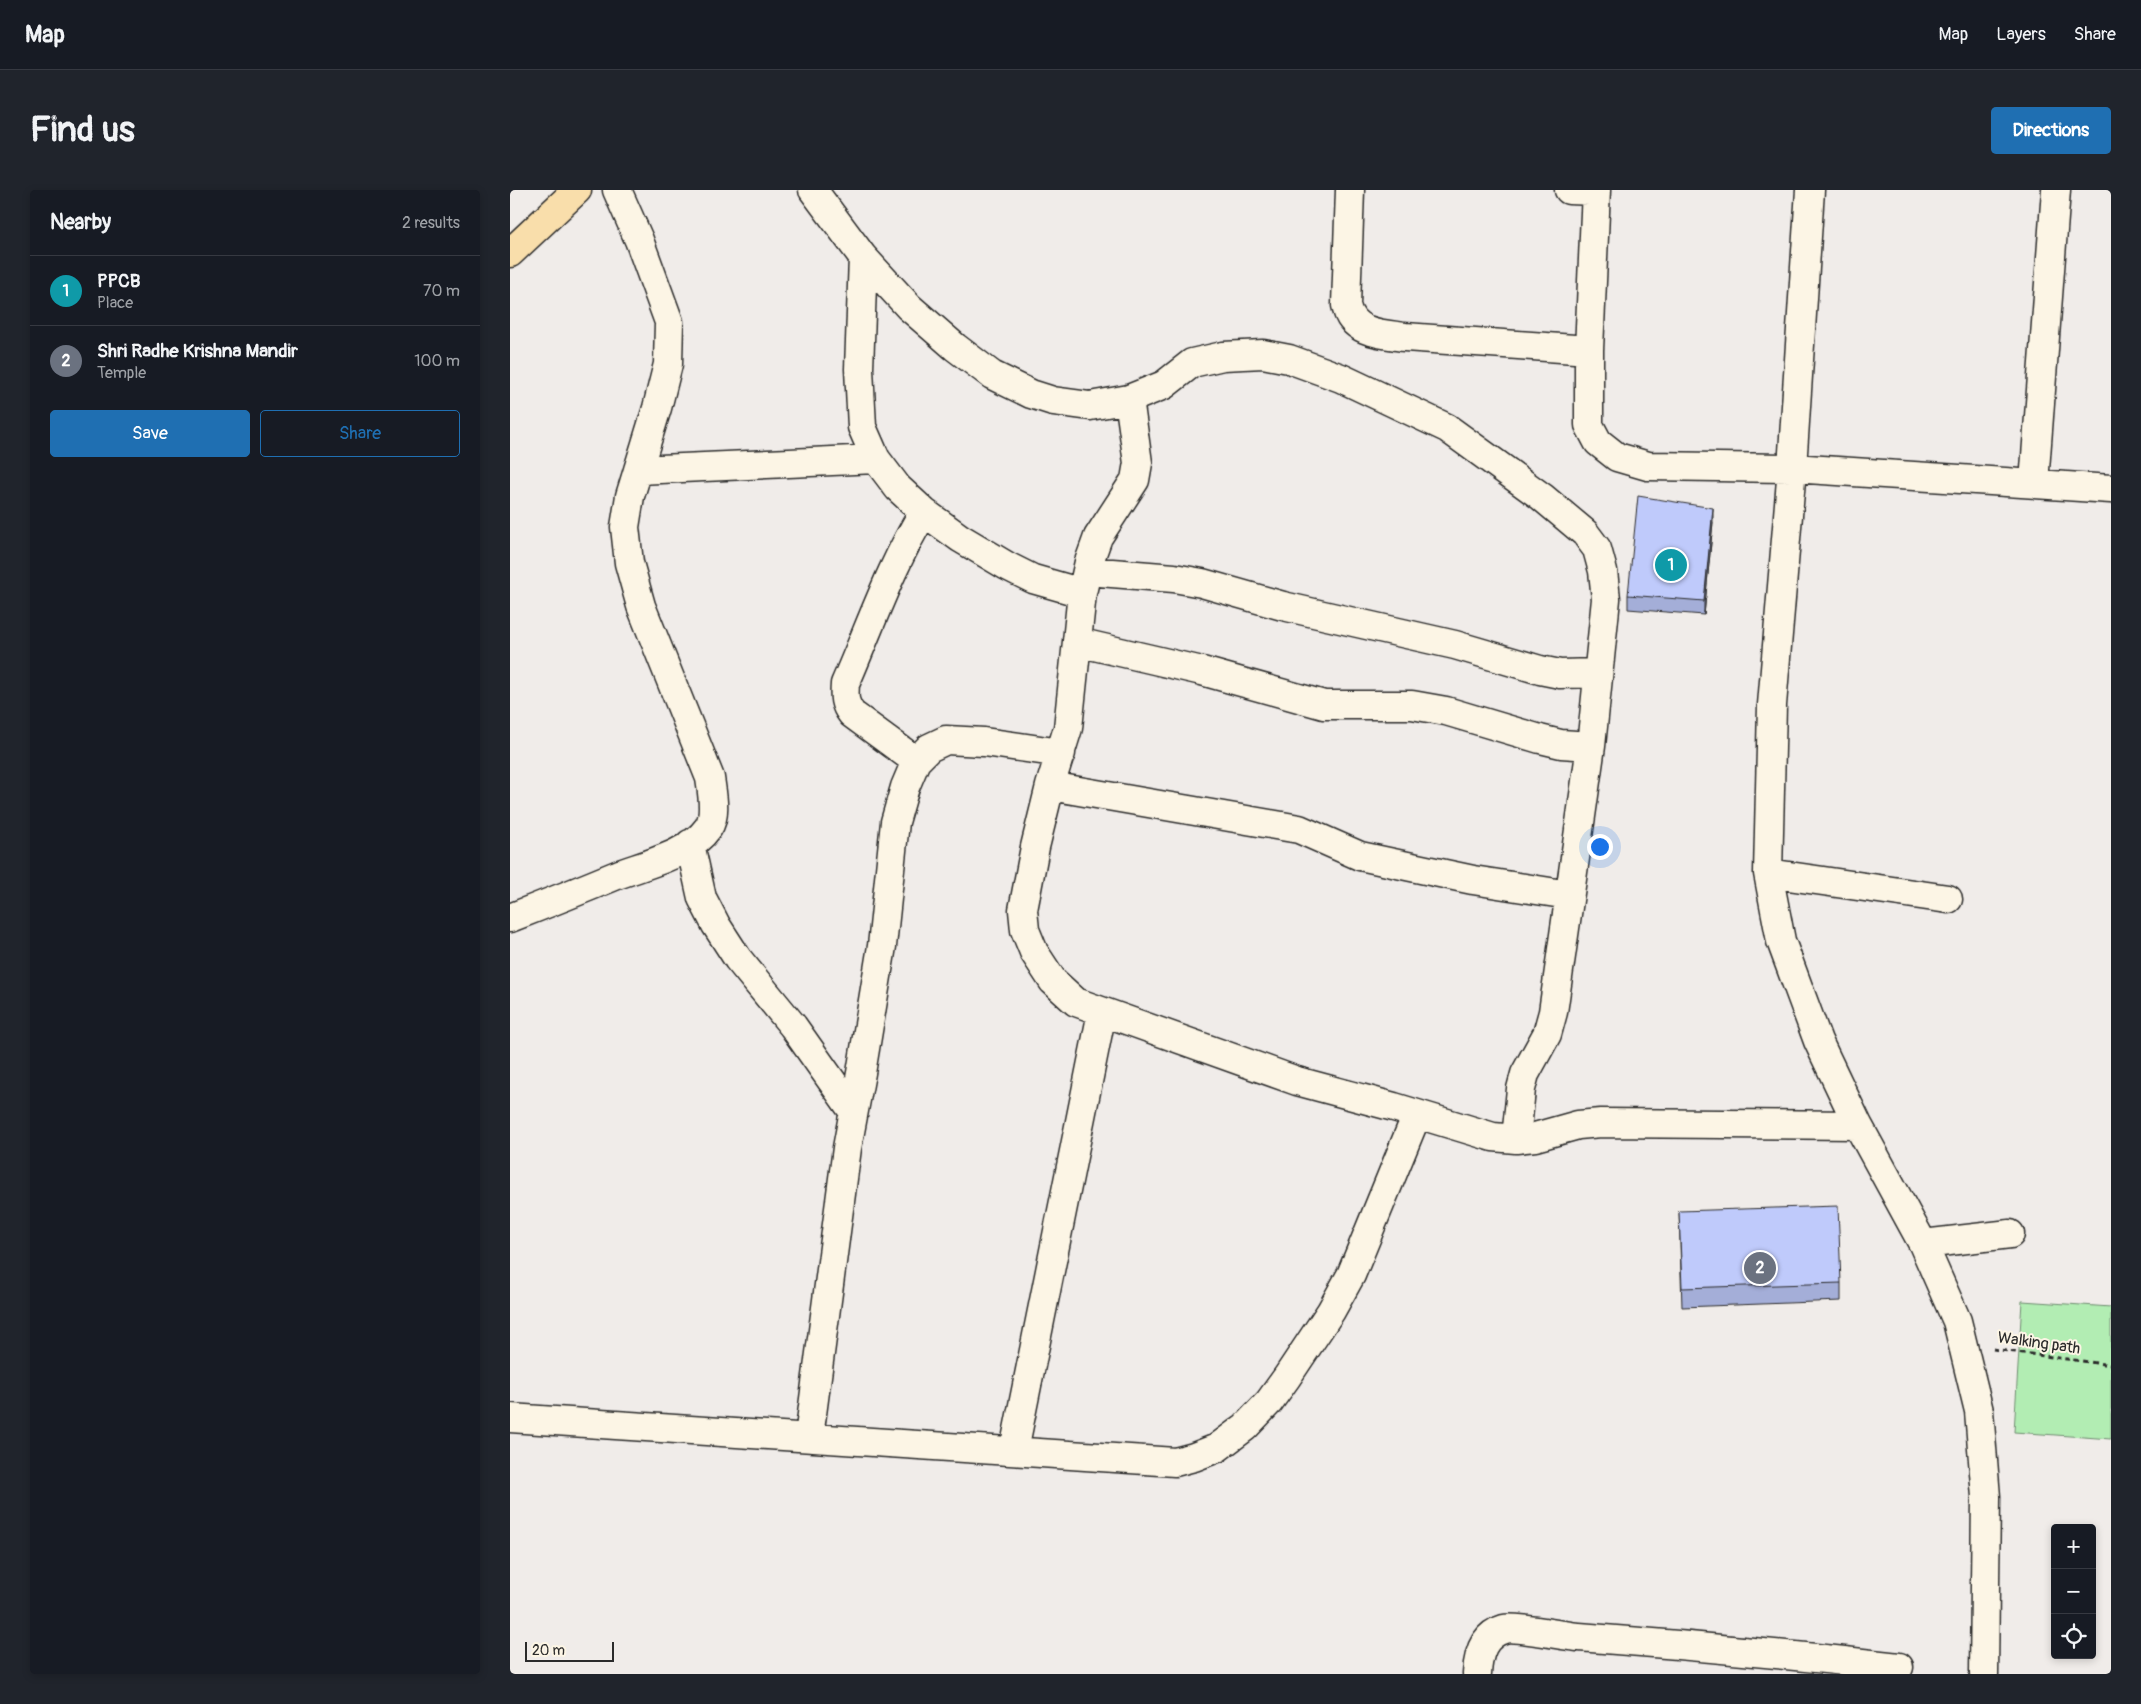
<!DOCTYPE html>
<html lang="en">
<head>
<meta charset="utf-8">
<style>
  body { margin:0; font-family:Pangolin,sans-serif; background:#20242c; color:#f1f3f6 }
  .controls { position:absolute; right:15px; bottom:15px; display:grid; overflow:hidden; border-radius:5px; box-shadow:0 2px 8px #0003 }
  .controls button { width:45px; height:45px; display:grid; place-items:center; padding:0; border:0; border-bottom:1px solid #363941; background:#171b24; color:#f1f3f6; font:25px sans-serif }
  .scale { position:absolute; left:15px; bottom:12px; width:89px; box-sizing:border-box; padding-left:5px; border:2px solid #2b2b2b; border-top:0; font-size:14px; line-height:18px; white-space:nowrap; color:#2b2b2b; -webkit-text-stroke:4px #fcf5e5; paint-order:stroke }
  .you { position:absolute; left:1089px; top:656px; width:18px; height:18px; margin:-12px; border:4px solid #fff; border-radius:50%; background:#1a73e8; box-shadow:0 0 0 8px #1a73e833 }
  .badge { display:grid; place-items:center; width:32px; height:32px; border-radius:50%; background:#1f6fb2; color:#fff; font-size:16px; font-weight:700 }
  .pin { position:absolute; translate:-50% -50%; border:2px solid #fff; box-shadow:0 1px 5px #0006 }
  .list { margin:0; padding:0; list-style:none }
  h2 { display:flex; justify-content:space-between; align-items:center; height:65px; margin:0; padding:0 20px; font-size:21px }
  h2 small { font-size:16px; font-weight:400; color:#9ea1a6 }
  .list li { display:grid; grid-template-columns:32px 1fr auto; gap:15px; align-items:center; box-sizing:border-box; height:70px; padding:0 20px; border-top:1px solid #363941 }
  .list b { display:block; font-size:19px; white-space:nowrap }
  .list p { margin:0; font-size:16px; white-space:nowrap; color:#9ea1a6 }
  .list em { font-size:16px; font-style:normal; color:#9ea1a6 }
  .actions { display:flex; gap:10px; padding:15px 20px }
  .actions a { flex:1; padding:11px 0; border:1px solid #1f6fb2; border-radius:5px; text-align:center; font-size:18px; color:#1f6fb2 }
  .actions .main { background:#1f6fb2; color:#fff }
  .icon { flex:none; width:28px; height:28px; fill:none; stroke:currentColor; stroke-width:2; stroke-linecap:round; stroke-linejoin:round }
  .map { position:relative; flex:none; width:1601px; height:1484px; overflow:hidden; border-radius:5px }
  header { display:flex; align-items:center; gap:30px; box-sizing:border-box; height:70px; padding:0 25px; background:#171b24; border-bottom:1px solid #363941 }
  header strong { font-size:24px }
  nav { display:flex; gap:28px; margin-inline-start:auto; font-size:18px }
  .intro { display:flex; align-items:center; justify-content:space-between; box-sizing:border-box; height:120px; padding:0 30px }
  h1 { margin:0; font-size:35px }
  .button { padding:12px 22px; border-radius:5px; background:#1f6fb2; color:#fff; font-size:18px; font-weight:700 }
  main { display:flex; gap:30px; padding:0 30px }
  aside { flex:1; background:#171b24; border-radius:5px; box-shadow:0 2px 8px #0003 }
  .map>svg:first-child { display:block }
</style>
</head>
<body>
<header>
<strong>Map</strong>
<nav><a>Map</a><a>Layers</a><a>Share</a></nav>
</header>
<div class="intro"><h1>Find us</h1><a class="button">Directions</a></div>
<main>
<aside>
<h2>Nearby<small>2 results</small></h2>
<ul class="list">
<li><span class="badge" style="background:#0f9aa8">1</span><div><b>PPCB</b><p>Place</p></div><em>70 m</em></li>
<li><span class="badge" style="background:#6b7280">2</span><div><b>Shri Radhe Krishna Mandir</b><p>Temple</p></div><em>100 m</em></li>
</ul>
<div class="actions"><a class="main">Save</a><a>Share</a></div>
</aside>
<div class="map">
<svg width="1601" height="1484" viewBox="0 0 1601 1484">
  <rect width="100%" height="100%" fill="#f0ece9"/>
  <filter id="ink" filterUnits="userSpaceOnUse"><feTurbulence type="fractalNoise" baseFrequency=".02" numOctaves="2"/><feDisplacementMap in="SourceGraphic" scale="10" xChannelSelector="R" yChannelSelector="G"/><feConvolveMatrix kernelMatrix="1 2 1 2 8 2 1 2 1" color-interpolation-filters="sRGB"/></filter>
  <g filter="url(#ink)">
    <path fill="#b2edb3" stroke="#6e8c6f" d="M1512 1111 1601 1117V1249L1504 1242Z"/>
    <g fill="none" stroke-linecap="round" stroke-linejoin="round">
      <defs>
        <path id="minor" d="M303 0 353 67 399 117 445 157 482 185 521 204 543 211 580 216 619 209 654 195 682 173 713 166 753 164 779 169 831 188 937 238 1032 307 1075 343 1087 359 1093 381 1096 409 1081 556 1043 822 1037 844 1015 884 1011 899 1006 949
          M840 0 836 115C841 143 871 144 895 147L1079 160
          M1059 0 1086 1
          M1086 0 1079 160V235L1088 252 1107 267 1138 276 1282 278 1601 299
          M1300 0 1282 278 1262 515 1258 683 1271 751 1308 851 1348 935 1413 1054 1447 1131 1469 1221 1476 1307 1474 1484
          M353 67 349 179 352 237 366 269 388 298 414 322 450 348 497 376 523 389 572 403
          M619 209 628 273 625 290 588 347 579 372 572 403 558 538 540 596 525 657 513 720 515 740 524 762 543 791 566 812 787 891 884 917 983 947 1006 949 1025 947 1068 935 1091 933 1348 935
          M128 280 366 269
          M1524 293 1546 0
          M577 381 664 388 692 393 773 416 945 455 1030 480 1050 484 1088 483
          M567 452 692 481 814 515H902L936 521 1030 549 1051 554 1081 556
          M406 571 342 524C334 514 334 507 335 494 360 437 381 375 414 322
          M540 596 789 639 850 666 963 690 1059 705
          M180 654 192 708 206 735 228 769 283 836 343 921
          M1258 683 1438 709
          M0 728C36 714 71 700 107 685 136 674 179 665 198 638 207 625 202 603 200 588L131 416 119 373 115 337 120 306 147 218 158 174 159 132 129 50 107 0
          M1413 1054 1500 1044
          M0 1228 665 1272 684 1267 707 1258 735 1237 759 1212 777 1187 821 1121 841 1085 907 924
          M299 1247 337 958 351 883 372 756 385 632 395 597 406 571 419 558 436 550 474 552 551 563
          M504 1260 592 822
          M967 1484C968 1464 973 1445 994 1439 1004 1436 1054 1446 1069 1447 1176 1455 1283 1465 1389 1477"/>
        <path id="major" d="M0 63 67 0"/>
      </defs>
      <use href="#minor" stroke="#2b2b2b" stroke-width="31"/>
      <use href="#major" stroke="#2b2b2b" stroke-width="31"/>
      <path stroke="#2b2b2b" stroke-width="3" stroke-dasharray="5 4" stroke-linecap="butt" d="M1483 1159 1601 1175"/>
      <use href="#minor" stroke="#fcf5e5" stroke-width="28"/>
      <use href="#major" stroke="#f9deab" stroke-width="28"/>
    </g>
    <path fill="#a4aed8" stroke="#2b2b2b" d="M1203 332 1194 425 1118 419V405Z
      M1169 1021 1331 1093V1111L1172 1117Z"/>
    <path fill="#868db0" stroke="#2b2b2b" d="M1203 318V332L1194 425V411Z"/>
    <path fill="#bfcafb" stroke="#2b2b2b" d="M1128 306 1203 318 1194 411 1118 405Z
      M1328 1016 1331 1093 1172 1098 1169 1021Z"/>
  </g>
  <g text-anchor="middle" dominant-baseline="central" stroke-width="4" stroke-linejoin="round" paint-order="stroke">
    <g font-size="16" fill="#2b2b2b" stroke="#fcf5e5">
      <text transform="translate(1529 1153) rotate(8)">Walking path</text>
    </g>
  </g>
</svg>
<div class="controls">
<button>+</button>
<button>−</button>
<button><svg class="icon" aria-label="locate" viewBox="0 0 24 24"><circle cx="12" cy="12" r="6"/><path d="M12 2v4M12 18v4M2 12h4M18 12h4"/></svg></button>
</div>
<div class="scale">20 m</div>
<div class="you"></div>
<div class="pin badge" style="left:1161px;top:375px;background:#0f9aa8">1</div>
<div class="pin badge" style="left:1250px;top:1078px;background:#6b7280">2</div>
</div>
</main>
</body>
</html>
